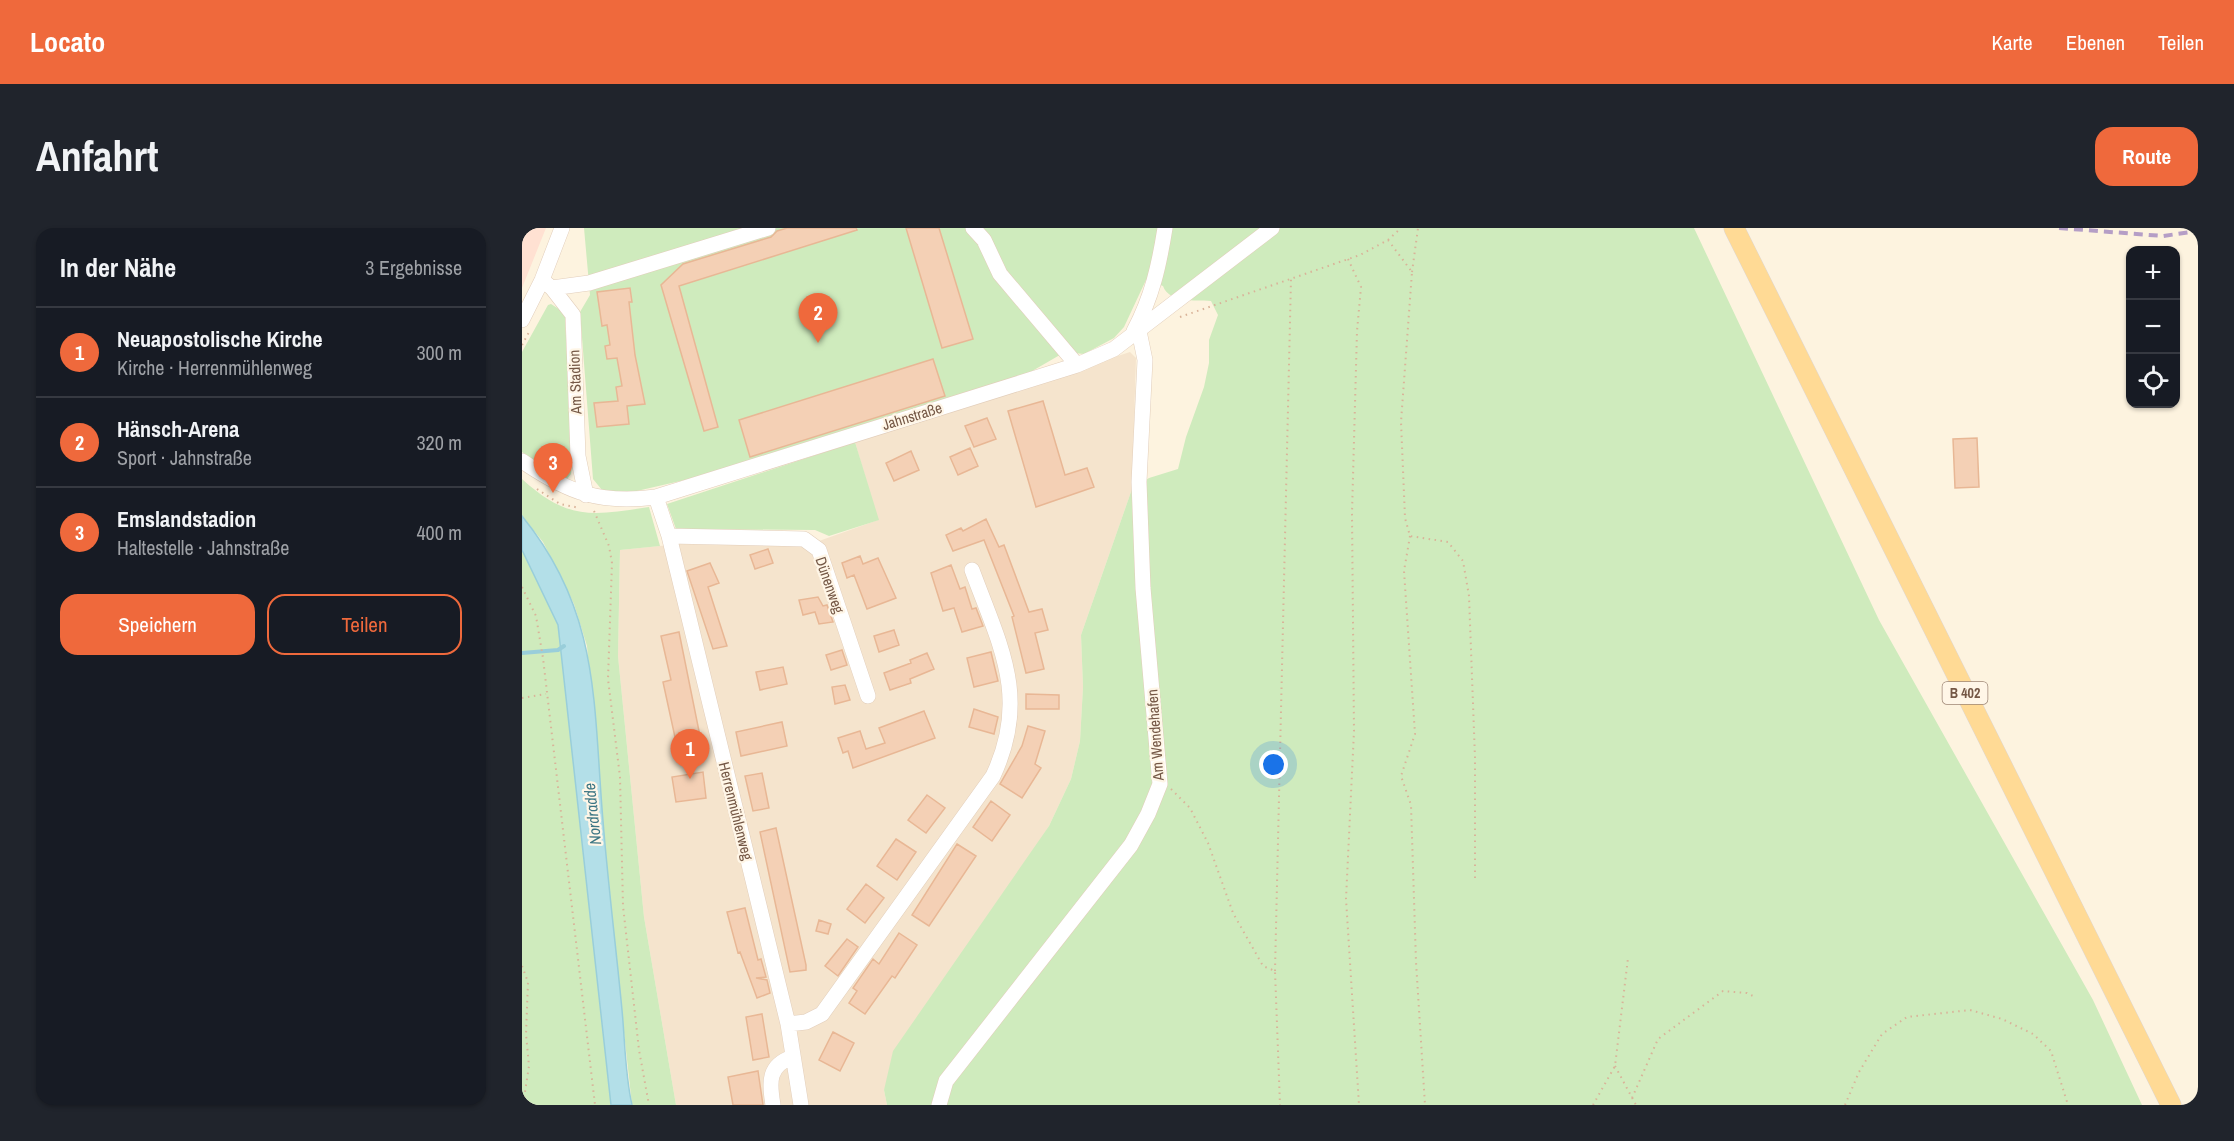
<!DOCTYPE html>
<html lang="de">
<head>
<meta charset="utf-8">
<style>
  body { margin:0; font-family:"Archivo Narrow",sans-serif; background:#20242c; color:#f1f3f6 }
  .controls { position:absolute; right:18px; top:18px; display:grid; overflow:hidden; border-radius:12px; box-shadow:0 2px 4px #0004 }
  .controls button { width:54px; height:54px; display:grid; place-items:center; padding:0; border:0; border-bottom:2px solid #363941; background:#171b24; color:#f1f3f6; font:30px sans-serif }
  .you { position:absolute; left:752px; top:537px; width:21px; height:21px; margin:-15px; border:4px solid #fff; border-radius:50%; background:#1a73e8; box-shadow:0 0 0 9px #1a73e833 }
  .badge { display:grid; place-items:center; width:39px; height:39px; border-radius:50%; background:#ef693c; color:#fff; font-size:20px; font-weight:700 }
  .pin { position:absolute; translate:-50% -50px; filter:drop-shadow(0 2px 3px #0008) }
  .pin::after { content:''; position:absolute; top:32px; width:21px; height:18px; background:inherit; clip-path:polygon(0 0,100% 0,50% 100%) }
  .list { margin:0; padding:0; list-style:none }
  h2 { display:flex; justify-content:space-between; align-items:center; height:78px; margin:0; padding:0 24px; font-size:26px }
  h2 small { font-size:20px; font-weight:400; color:#9ea1a6 }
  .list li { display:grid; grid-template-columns:39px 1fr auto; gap:18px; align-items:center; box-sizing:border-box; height:90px; padding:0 24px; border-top:2px solid #363941 }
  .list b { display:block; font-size:22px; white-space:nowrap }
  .list p { margin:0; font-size:20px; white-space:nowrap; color:#9ea1a6 }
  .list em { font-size:20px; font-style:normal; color:#9ea1a6 }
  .actions { display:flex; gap:12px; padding:18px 24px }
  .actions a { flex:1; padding:14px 0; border:2px solid #ef693c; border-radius:18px; text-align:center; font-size:21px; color:#ef693c }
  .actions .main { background:#ef693c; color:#fff }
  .icon { flex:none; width:33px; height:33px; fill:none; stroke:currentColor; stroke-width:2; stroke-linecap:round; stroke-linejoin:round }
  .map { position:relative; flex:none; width:1676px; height:877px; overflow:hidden; border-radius:18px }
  header { display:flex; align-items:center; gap:36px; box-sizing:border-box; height:84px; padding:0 30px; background:#ef693c; color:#fff }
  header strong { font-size:28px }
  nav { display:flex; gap:33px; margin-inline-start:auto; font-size:21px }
  .intro { display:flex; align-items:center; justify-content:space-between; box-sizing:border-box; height:144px; padding:0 36px }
  h1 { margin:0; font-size:42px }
  .button { padding:15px 27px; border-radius:18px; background:#ef693c; color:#fff; font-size:21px; font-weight:700 }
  main { display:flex; gap:36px; padding:0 36px }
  aside { flex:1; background:#171b24; border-radius:18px; box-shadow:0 2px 4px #0004 }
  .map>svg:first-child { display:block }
</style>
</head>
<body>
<header>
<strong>Locato</strong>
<nav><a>Karte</a><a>Ebenen</a><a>Teilen</a></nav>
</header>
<div class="intro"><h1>Anfahrt</h1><a class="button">Route</a></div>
<main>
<aside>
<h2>In der Nähe<small>3 Ergebnisse</small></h2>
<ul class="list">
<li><span class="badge">1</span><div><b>Neuapostolische Kirche</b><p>Kirche · Herrenmühlenweg</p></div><em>300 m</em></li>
<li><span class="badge">2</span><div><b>Hänsch-Arena</b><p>Sport · Jahnstraße</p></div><em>320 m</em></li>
<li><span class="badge">3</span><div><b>Emslandstadion</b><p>Haltestelle · Jahnstraße</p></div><em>400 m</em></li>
</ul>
<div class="actions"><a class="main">Speichern</a><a>Teilen</a></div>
</aside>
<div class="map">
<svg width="1676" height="877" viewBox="0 0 1676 877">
  <rect width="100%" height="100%" fill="#fdf3df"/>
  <path fill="#f5e4cd" d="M608 124 614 130 610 261 559 407 561 459 558 513 549 551 527 598 362 862 365 877H154L122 689 96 428 98 322 157 316 283 318 356 292 333 214Z"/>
  <path fill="#ffe1d2" d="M0 0H24L0 60Z"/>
  <path fill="#cfebbd" d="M62 0H1172L1357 392 1571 772 1620 877H365L362 862 371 823 527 598 549 551 558 513 561 459 559 407 610 261 627 250 656 241 664 209 682 159 687 135V112L696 87 689 73C673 72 647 75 641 58L624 52 602 99 592 110 562 126 543 124 505 146 189 246 106 265 80 262 71 251 58 84 68 67Z
    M29 76 40 83 43 89 50 231 49 246 45 251 32 246 0 224V124L26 77Z
    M333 214 357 292 307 308 293 302 154 301 145 276Z
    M0 251C45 292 69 288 127 279L138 318 98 322 96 428 122 689 154 877H110L87 668 65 418 52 376 21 314 0 288Z
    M0 322 36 397 89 877H0Z"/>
  <path fill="#b3dfe8" stroke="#99ceda" stroke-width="1.5" d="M0 288C79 385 71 476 81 593 86 656 94 719 100 782 103 813 103 847 110 877H89L36 397 0 322Z"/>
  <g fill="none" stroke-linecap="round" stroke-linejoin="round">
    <path stroke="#99ceda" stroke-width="4" d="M0 425 36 422 42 418"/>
  </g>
  <path fill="#f4d0b5" stroke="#e8b795" stroke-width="1.5" d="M265 0H334L335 2 157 58 196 199 182 203 139 57 161 36 249 9 255 3Z
    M384 0H417L451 111 420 120Z
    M108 60 110 74H107L113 127 123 176 105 178 107 196 75 199 72 175 96 173 94 159 100 158 95 130 85 131 83 118 88 117 85 97 80 98 75 64Z
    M411 131 423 168 228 229 217 192Z
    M521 173 543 247 565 240 572 259 514 279 486 183Z
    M465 190 474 211 452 219 443 198Z
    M1455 210 1457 259 1433 260 1431 211Z
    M448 220 456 238 436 247 428 229Z
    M389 223 397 242 372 253 364 235Z
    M464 291 477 319 482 317 507 384 520 381 526 402 513 405 522 441 504 445 490 389 492 388 462 312 431 323 424 307 439 300 441 303Z
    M246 321 251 335 233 341 228 327Z
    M338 328 341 336 356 330 374 370 345 381 332 347 325 350 320 335Z
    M188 335 197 355 186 359 205 418 191 421 165 343Z
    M429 337 438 361 443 359 450 381 454 380 461 398 440 404 432 380 421 383 409 345Z
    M296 369 301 378 305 377 311 394 297 396 293 384 281 387 277 372Z
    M372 402 377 417 357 424 352 408Z
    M157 404 180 518 156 523 141 454 149 452 139 408Z
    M320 422 325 437 309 442 304 427Z
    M469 424 476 453 452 459 445 430Z
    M405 425 412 441 388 451 389 455 368 462 362 445 389 435 388 432Z
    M261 439 265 456 238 462 234 444Z
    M323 457 328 472 313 476 310 459Z
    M504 466 537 467V481H504Z
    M452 481 476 489 472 506 447 499Z
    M402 483 413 510 331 540 326 523 321 525 316 510 338 503 344 521 363 515 357 500Z
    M260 494 265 518 219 528 214 504Z
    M506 498 523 503 513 536 519 540 500 570 478 556 500 518Z
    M181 544 184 570 154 574 150 549Z
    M240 545 247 580 231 583 223 548Z
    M405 567 423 580 404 605 386 592Z
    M469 573 488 587 470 613 451 599Z
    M254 600 284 737V742L268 744 238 604Z
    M374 611 394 624 375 652 355 638Z
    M435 616 454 628 407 698 390 687Z
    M344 656 362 670 343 695 325 681Z
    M223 680 236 732 239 731 244 749 234 750 245 752 248 765 235 770 218 724 216 725 205 684Z
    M297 692 309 696 306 706 294 703Z
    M377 705 395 717 373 750 370 748 343 786 327 775 335 763 331 760 351 731 357 736Z
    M325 711 336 719 316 748 303 738Z
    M240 786 247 829 231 832 224 789Z
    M311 804 332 815 318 843 297 832Z
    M236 843 241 877H211L206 849Z"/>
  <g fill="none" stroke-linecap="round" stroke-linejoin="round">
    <defs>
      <path id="minor" d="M451 0 462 12 478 46 555 137
        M20 52 30 60 51 87 56 228 64 267
        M30 60 67 55 246 0
        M0 92 20 52 40 0
        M612 103C630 69 637 38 643 0
        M0 233C47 265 77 276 134 269L555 137 592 121 750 0
        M134 269 147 308 266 796 279 877
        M147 308 282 311 297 322 346 468
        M266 796 284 794 300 786 471 548C508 469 478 418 450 342
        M251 877C247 854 246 837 271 829
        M417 877 424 853 609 617 626 586 638 556 621 360 617 254 623 132 617 103"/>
      <path id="major" d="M1212 0 1649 877"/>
    </defs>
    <use href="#minor" stroke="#e2cebb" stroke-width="16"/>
    <use href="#major" stroke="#ded7d3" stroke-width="21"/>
    <path stroke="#d9b399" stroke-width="2" stroke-dasharray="1.5 4.5" stroke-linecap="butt" d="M866 12 890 44 879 194 883 290 888 308 926 314 941 333 947 368 953 530V652
      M826 31 839 59 835 103 830 285 832 503 824 671 837 877
      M890 44 896 0
      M658 89 838 27 866 12 879 0
      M0 117 7 104
      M15 261 38 276 58 280
      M72 283 87 318 90 335 86 451 98 549 101 678 117 822 127 877
      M888 308 882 343 893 506 879 548 889 577 894 734 903 877
      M0 359 14 388 21 430 73 877
      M0 470 24 466
      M649 561 668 580 686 615 711 685 741 738 753 743 758 877
      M0 738 6 754 4 806 7 838 1 877
      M753 743 769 50
      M1093 838 1114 877
      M1110 870 1136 811 1201 763 1225 765 1231 768
      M1071 877 1093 838 1106 730
      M1323 877 1337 844 1360 806 1385 789 1448 782 1480 791 1511 806 1529 823 1546 877"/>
    <use href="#minor" stroke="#fff" stroke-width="15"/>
    <use href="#major" stroke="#ffda95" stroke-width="20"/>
    <path stroke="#b59ec6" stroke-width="4" stroke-dasharray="9 6" stroke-linecap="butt" d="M1537 0 1641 8 1676 3"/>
  </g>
  <g text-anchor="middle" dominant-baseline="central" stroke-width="4.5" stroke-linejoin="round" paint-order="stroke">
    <rect fill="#fff6e7" stroke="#9e8776" stroke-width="1.5" x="1420.5" y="454" width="45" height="22" rx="4.5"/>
    <g font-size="14" font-weight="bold" fill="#755846">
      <text x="1443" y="465">B 402</text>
    </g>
    <g font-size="15" fill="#755846" stroke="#fff6e7">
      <text transform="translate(53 154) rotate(-92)">Am Stadion</text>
      <text transform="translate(390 188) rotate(-17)">Jahnstraße</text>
      <text transform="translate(308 357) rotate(71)">Dünenweg</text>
      <text transform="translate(633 507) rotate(-94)">Am Wendehafen</text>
      <text transform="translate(214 583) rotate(76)">Herrenmühlenweg</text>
    </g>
    <g font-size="16" font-style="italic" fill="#3b7583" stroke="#fff6e7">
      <text transform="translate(70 586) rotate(-96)">Nordradde</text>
    </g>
  </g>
</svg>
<div class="controls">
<button>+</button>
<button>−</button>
<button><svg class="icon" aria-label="locate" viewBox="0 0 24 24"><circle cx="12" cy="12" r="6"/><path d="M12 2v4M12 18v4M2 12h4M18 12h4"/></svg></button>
</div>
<div class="you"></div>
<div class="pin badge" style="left:168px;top:551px">1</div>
<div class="pin badge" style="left:296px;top:115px">2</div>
<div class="pin badge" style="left:31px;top:265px">3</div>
</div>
</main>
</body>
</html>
